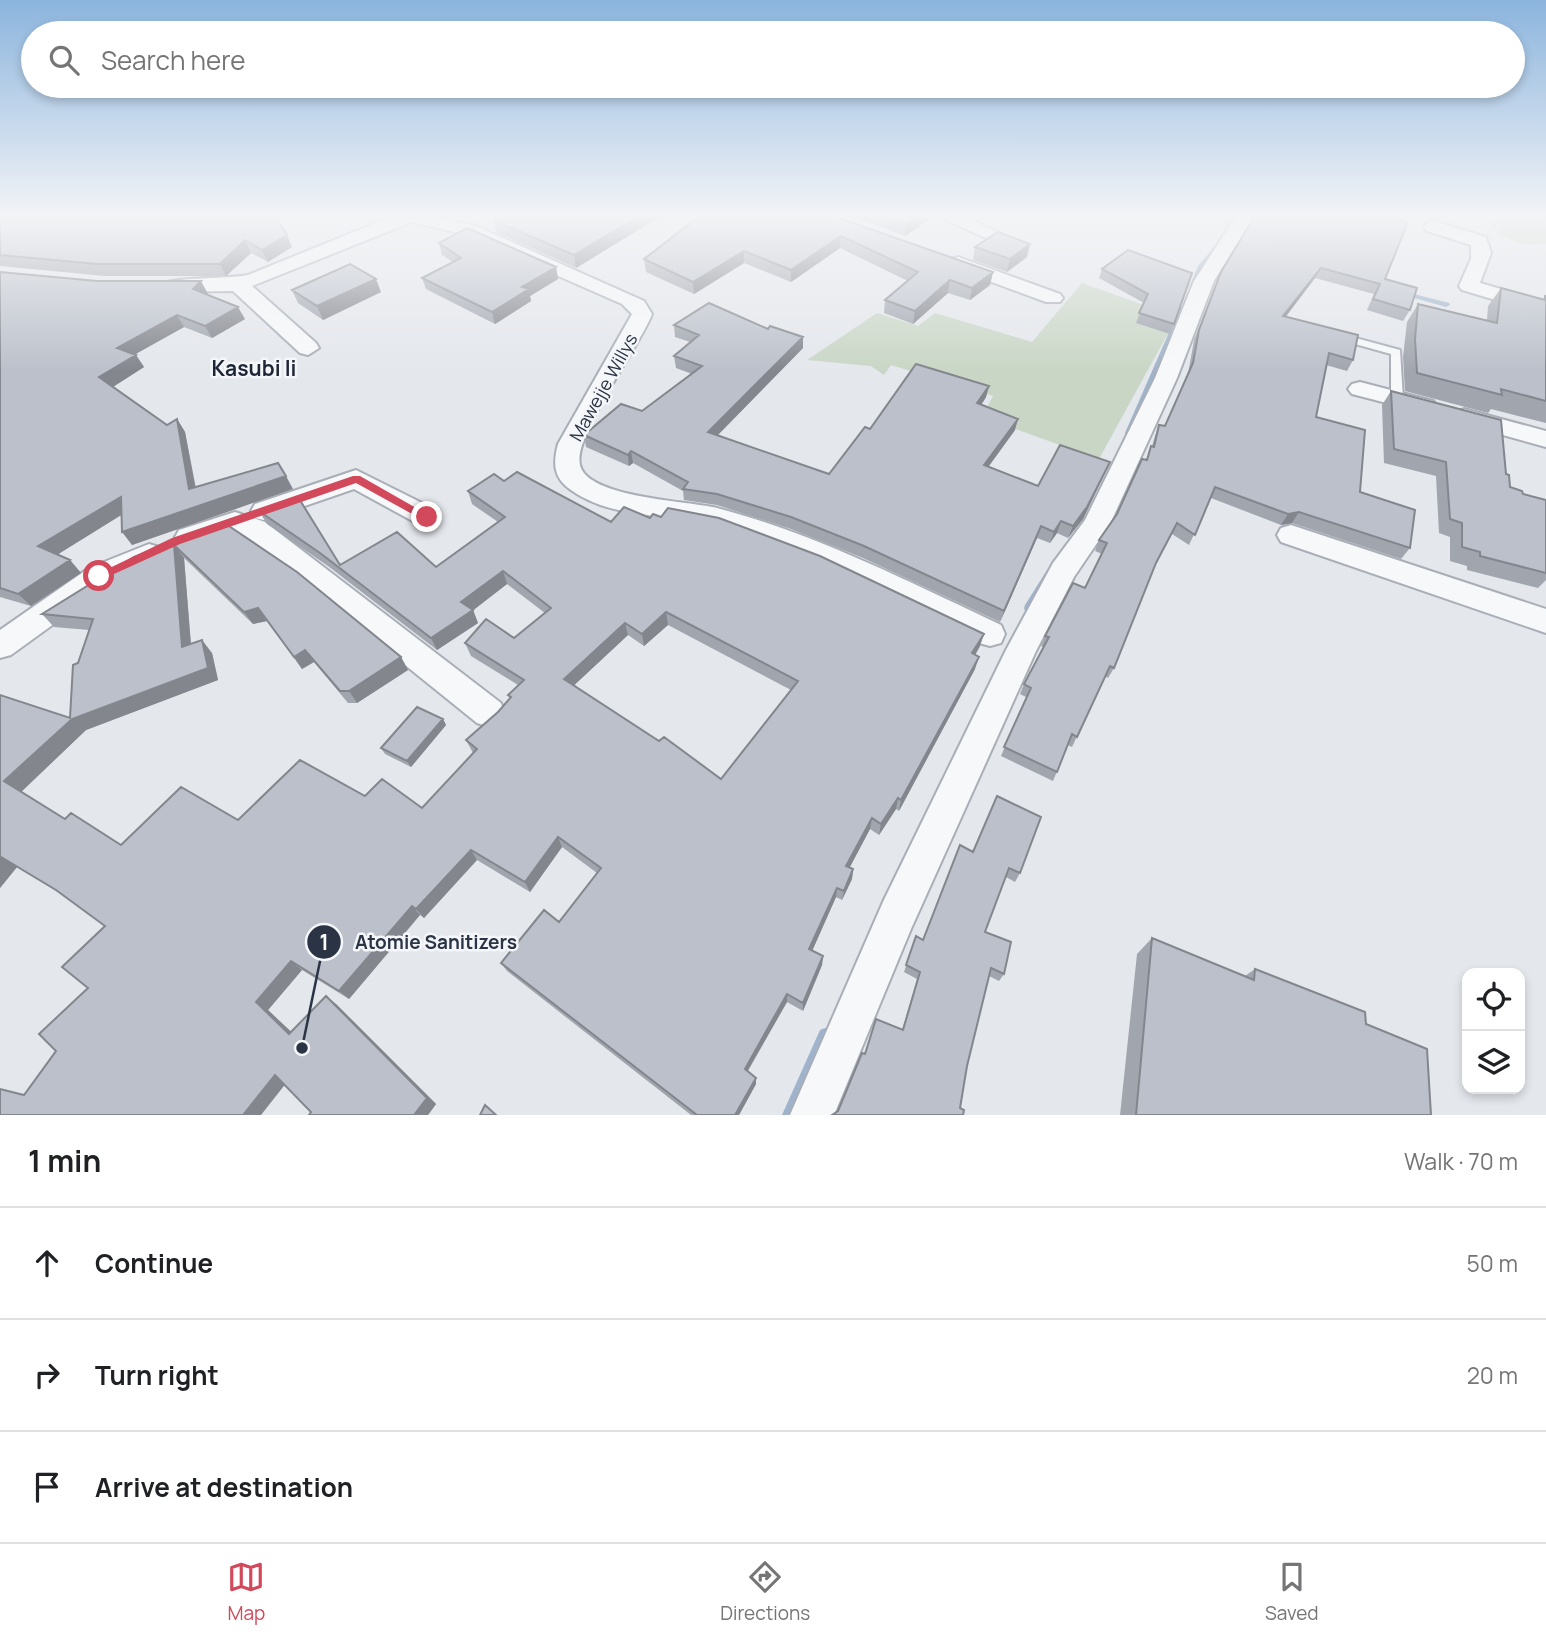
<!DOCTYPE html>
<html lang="en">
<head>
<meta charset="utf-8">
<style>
  body { margin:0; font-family:Manrope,sans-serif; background:#f2f2f2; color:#202124 }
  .controls { position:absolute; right:21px; bottom:21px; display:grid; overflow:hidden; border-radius:14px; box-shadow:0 4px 10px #0003 }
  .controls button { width:63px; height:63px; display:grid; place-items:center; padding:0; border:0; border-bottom:2px solid #e0e0e0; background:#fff; color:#202124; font:35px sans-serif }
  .stop { position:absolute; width:21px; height:21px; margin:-16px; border:5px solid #d1495b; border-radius:50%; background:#fff }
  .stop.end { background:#d1495b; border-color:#fff; box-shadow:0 2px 7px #0008 }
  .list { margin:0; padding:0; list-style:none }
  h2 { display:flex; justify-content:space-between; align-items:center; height:91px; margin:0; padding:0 28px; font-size:30px }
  h2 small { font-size:23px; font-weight:400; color:#757577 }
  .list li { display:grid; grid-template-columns:46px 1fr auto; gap:21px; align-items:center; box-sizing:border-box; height:112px; padding:0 28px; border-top:2px solid #e0e0e0 }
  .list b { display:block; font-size:26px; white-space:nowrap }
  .list em { font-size:23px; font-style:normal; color:#757577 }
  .icon { flex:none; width:38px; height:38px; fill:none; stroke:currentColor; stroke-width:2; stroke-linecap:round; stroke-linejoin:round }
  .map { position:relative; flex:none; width:1546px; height:1115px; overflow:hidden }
  .search { position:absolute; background:#fff; box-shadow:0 4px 10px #0003; left:21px; right:21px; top:21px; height:77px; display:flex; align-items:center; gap:18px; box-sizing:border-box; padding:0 24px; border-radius:38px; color:#757577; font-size:26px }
  .sheet { height:427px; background:#fff }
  nav { display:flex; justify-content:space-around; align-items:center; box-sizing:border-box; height:98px; border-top:2px solid #e0e0e0; background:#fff; font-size:19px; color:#757577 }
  nav a { display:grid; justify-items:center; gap:4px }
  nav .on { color:#d1495b }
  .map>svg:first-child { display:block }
</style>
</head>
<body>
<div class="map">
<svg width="1546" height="1115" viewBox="0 0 1546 1115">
  <rect width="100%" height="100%" fill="#e4e7ec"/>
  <path fill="#c9d6c5" d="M1513 216 1546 223V243C1527 248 1512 241 1496 232Z
    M1082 283 1177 317 1099 459 982 417 993 396 891 365 884 375 871 366 807 360 877 313 918 326 935 313 1032 342Z"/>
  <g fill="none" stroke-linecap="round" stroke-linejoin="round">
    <path fill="#9fb4cc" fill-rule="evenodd" d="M1216 245 1221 246 1204 266 1195 287H1191L1190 286 1198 266Z
      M1402 291 1449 303 1450 305 1446 307 1400 294V292Z
      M1180 307H1183L1187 309 1133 433 1132 435H1126L1125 433Z
      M1050 569 1053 570 1055 573 1053 576 1033 611H1025L1024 608 1025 605 1047 570Z
      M825 1028 830 1030 832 1035 798 1115H782L820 1030Z"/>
    <defs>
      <path id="service" d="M1341 334 1400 350 1403 399 1401 402 1397 403 1391 399V354L1337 339 1336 337Z"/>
      <path id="minor" d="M393 216H434L476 226 644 301 652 314C639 348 573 434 580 465 587 498 690 501 717 508 816 534 909 582 1001 625L1005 634 1001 643 990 646 979 643C895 601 811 558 721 528 672 512 615 521 571 490 553 478 553 463 558 444L632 314 622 304 463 234 412 222 252 286 316 343 319 348 308 355 300 353 233 291 167 292 157 286C164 277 230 279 248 275Z
        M938 216H964L997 232 988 238 981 236Z
        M1236 216H1254L1214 281 1177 378 1110 524 1074 577 1036 651 911 929 834 1115H790L883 902 1006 650 1053 563 1085 520 1155 378 1194 281Z
        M1433 221 1486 237 1491 253 1480 283 1546 302V315L1462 290 1459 286 1471 259V245L1427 231 1424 227 1427 223Z
        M958 257 1060 294 1063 298 1060 302H1046L951 267 948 263 951 259Z
        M1360 382 1433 401 1437 406 1433 411 1425 413 1352 394 1348 389 1352 384Z
        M1464 409 1546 431V447L1456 422 1452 417 1456 412Z
        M356 470 436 510 440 517 436 524 427 527 418 524 354 489 264 520 255 518 251 511 255 504Z
        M235 512 265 522 501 703 505 713 501 723 489 727 477 723 245 536C223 528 202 551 179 544L175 537 179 530Z
        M1291 525 1546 609V633L1281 542 1277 535 1281 528Z
        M149 544 159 547 163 554 159 561 109 584 11 655 0 658V630L89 568Z"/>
    </defs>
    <use href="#service" stroke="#a9aeb7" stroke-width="4"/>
    <use href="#minor" stroke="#a9aeb7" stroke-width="4"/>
    <path stroke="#c2c5cb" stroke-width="3.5" stroke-dasharray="3.5 3.5" stroke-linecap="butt" d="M1493 227 1501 216"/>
    <use href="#service" fill="#f7f8fa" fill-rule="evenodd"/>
    <use href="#minor" fill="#f7f8fa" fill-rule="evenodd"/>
  </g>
  <path fill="#a1a5ae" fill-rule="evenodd" d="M0 216H280L276 218 292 247 268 262 251 253 226 276H105L0 266Z
    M502 216H661L576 268 496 232 493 220Z
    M833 216 993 272 990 285 970 300 948 293 913 324 884 313 885 300 908 281 840 248 791 282 744 263 694 294 646 272 644 259Z
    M850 216H934L905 236Z
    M1255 216 1385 279 1410 310 1403 321 1367 310 1374 294 1315 278 1285 317 1353 360 1347 371 1326 365 1316 417 1360 492 1410 548 1401 559 1292 523 1281 525 1211 498 1189 545 1172 534 1155 565 1114 668 1108 678 1105 676 1072 747 1068 745 1053 781 1001 756 1026 697 1020 694 1024 684 1043 647 1041 646 1045 636 1085 588 1102 554 1095 551 1099 540 1117 514 1146 460 1152 446 1155 436 1159 425 1165 426 1188 374 1194 340 1221 272Z
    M439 243 556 267 558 279 530 296 531 301 495 324 426 289 422 278 453 262 442 255Z
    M975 247 1027 257 1007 272 973 260Z
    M1102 269 1192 273 1170 334 1136 323 1144 303 1099 278Z
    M0 272 208 294 207 295 245 319 212 338 184 327 135 354 144 367 113 387 167 425 177 419 185 432 196 488 293 489 132 545 121 515 57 555 70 560 81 573 31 606 0 597Z
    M1501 288 1543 299 1546 296V423L1491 409 1488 413 1405 391 1403 357 1407 322 1418 304 1487 320 1488 306Z
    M292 290 381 292 323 320 298 303Z
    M674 325 803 348 717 436 829 474 870 429 989 386 986 397 981 405 1015 430 988 467 1038 486 1105 473 1083 519 1068 538 1057 533 1050 543 1037 538 1000 622 863 558 791 529 717 505 684 500 683 491 633 463 629 466 586 447 584 435 642 411 692 374 676 368 674 356 690 342 675 337Z
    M1391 391 1506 474 1510 487 1523 494 1546 500V580L1538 588 1467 570V566L1450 561V537L1439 533 1436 476 1384 463 1382 405Z
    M504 481 611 522 980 646 975 655V669L899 811 896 809 879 835 870 829 850 867 853 869 852 879 842 900 836 897 812 951 823 956 822 965 803 1011 787 1002 748 1071 756 1078V1084L739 1115H691L507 971 501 963 559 922 597 873 562 847 530 892 477 860 424 918 420 915 349 999 302 970 268 1010 291 1032 336 1004 436 1104 428 1115H309L311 1112 284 1085 24 1095 56 1051 88 988 105 926 58 892 17 867 0 888V695L70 718 78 663 89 630 54 627 42 614 223 522 401 657 408 670 357 703H348L314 662 302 669 267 621 253 624 184 558 191 644 212 653 218 680 86 730 21 792 65 819 121 845 238 820 365 796 422 808 473 753 466 740 498 712 510 699 508 695 518 685 471 656 465 643 514 638 545 613 507 584 473 610 478 623 437 650 328 566 267 524 259 511 340 565 436 567 498 522 472 504 468 491ZM668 625 791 690 721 779 659 741 574 685 628 635 644 646Z
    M443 719 446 725 411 767 385 754 381 748Z
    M960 845 1020 873 1015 882 1006 877 985 932 1004 974 999 981 989 976 838 1111 865 1054 902 1030 917 979 904 972 916 936 923 940Z
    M1152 938 1245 976 1255 969 1366 1024 1431 1115H1120L1137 954Z"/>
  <path fill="#83868d" d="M639 216H661L576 268 574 255Z
    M917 216H934L905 236 906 224Z
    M287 235 292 247 268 262 262 250Z
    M841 236 840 248 791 282V270Z
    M245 240 251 253 226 276 220 264Z
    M1030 244 1027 257 1007 272 1010 259Z
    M744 251V263L694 294 693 282Z
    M556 267 558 279 530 296 531 301 495 324 492 312 522 287Z
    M1321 268 1315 278 1278 327 1283 316Z
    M993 272 990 285 970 300 972 288Z
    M376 279 381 292 323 320 317 306Z
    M950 280 948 293 913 324 915 311Z
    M201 281 208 294 199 302 193 289Z
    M238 307 245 319 212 338 205 326Z
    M177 315 184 327 125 360 117 348Z
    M803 337V348L709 444 708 432Z
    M136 355 144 367 108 390 99 377Z
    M989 386 986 397 975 415 977 403Z
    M177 419 185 432 198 502 189 489Z
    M1018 419 1015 430 981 477 984 465Z
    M631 451 633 463 629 466 628 455Z
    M1110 462 1105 473 1083 519 1068 538 1073 526Z
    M286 476 293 489 132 545 122 532Z
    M121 497 131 509 50 559 38 546Z
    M1299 512 1292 523 1281 525 1288 514Z
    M1061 521 1057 533 1050 543 1054 532Z
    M1041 526 1037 538 1000 622 1004 611Z
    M174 545 184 558 192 659 182 647Z
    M70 560 81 573 31 606 18 594Z
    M503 571 507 584 471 612 473 610 478 623 437 650 431 638 461 602Z
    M258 608 267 621 253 624 244 612Z
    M666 612 668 625 644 646 642 634Z
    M625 623 628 635 568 691 564 679Z
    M984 634 980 646 969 666 972 653Z
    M202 640 212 653 218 680 86 730 20 793 4 781 72 719Z
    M305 650 314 662 302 669 294 657Z
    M401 657 408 670 357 703 349 691Z
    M979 657 975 669 899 811 901 800Z
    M443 719 446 725 411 767 407 761Z
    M898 798 896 809 879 835 881 824Z
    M872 818 870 829 845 876 846 866Z
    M558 837 562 847 530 892 525 882Z
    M471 850 477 860 424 918 416 909Z
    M1 857 17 867 0 888V858Z
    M853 869 852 879 842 900 844 891Z
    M837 888 836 897 809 958V949Z
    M412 906 420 915 349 999 339 991Z
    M823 956 822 965 803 1011V1003Z
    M291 961 302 970 268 1010 301 1041 289 1034 256 1002Z
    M787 994V1002L745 1075V1069Z
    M326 996 336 1004 436 1104 428 1115H414Z
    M275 1075 287 1082 261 1115H243Z
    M756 1078V1084L739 1115H735Z"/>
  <path fill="#bbc0ca" stroke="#83868d" stroke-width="2" fill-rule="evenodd" d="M0 216H275L287 235 262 250 245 240 220 264H97L0 255Z
    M502 216H639L574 255 493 220Z
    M700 216H833L993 272 972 288 950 280 915 311 885 300 918 272 841 236 791 270 744 251 693 282 644 259Z
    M885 216H917L906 224Z
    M1255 216H1387L1408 222 1385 279 1417 288 1410 310 1373 299 1380 284 1321 268 1283 316 1358 335 1353 360 1329 353 1316 417 1365 430 1360 492 1415 510 1410 548 1299 512 1288 514 1215 487 1195 535 1177 523 1156 563 1114 668 1110 666 1077 737 1072 734 1057 772 1004 747 1031 688 1024 684 1049 637 1045 636 1073 583 1085 588 1107 543 1099 540 1117 514 1142 459 1147 460 1151 446 1154 447 1159 425 1165 426 1193 363 1199 330 1221 272Z
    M467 228 556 267 522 287 529 289 492 312 422 278 461 258 439 243Z
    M998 232 1030 244 1010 259 975 247Z
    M1128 250 1192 273 1174 324 1139 313 1148 294 1102 269Z
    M350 264 376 279 317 306 292 290Z
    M0 272 97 281H201L193 289 238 307 205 326 177 315 117 348 136 355 99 377 167 425 177 419 189 489 278 463 286 476 122 532 121 497 38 546 70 560 18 594 0 588Z
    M1501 288 1545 300V296H1546V401L1501 389 1502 395 1417 373 1415 339 1418 304 1497 323Z
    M709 303 768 329 770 326 803 337 708 432 829 474 865 427 870 429 916 364 989 386 977 403 1018 419 984 465 1038 486 1060 445 1110 462 1087 507 1073 526 1061 521 1054 532 1041 526 1004 611 864 546 791 517 717 494 683 489 688 482 631 451 628 455 584 435 621 404 642 411 702 366 674 356 699 335 674 325Z
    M1391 391 1501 420 1506 474 1509 475 1510 487 1522 491 1523 494 1546 500V573L1480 556V552L1462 547V523L1450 519 1446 462 1394 449Z
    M517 472 611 522 624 507 650 518 653 514 661 517 668 508 719 518 820 556 984 634 972 653 979 657 901 800 898 798 881 824 872 818 846 866 853 869 844 891 837 888 809 949 823 956 803 1003 787 994 745 1069 756 1078 735 1115H697L501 963 544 910 559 922 601 868 558 837 525 882 471 850 416 909 412 906 339 991 291 961 256 1002 289 1034 326 996 427 1098 414 1115H309L311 1112 275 1075 243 1115H0V1089L24 1095 56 1051 39 1034 88 988 62 967 105 926 56 890 1 857 0 858V695L70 718 73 665 78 663 93 619 42 614 134 557 223 522 297 572 401 657 349 691H340L305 650 294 657 258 608 244 612 174 545 182 647 202 640 208 668 72 719 4 781 65 819 71 813 121 845 181 787 238 820 300 760 365 796 382 779 422 808 477 749 466 740 498 712 511 697 508 695 524 680 465 643 486 619 514 638 551 608 503 571 461 602 473 610 431 638 320 553 259 511 298 497 340 565 397 532 436 567 505 517 468 491 494 474 504 481ZM666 612 798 681 721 779 664 737 659 741 564 679 625 623 642 634Z
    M417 707 443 719 407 761 381 748Z
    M997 796 1041 817 1020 873 1009 868 985 932 1011 942 1004 974 991 968 967 1066 960 1108 964 1110 963 1115H832L838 1111 862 1053 865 1054 876 1019 903 1030 920 972 906 965 916 936 923 940 960 845 973 852Z
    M1152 938 1254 980 1255 969 1365 1012 1366 1024 1427 1049 1431 1115H1136Z
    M485 1105 496 1115H480Z"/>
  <linearGradient id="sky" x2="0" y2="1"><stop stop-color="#8bb4dd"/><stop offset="0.58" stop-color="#f3f4f6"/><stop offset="1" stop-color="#f3f4f6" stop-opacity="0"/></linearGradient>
  <rect width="1546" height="372" fill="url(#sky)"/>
  <path fill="#d1495b" d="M353 476H360L432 517 423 520 356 483 180 544 103 579H95L93 576 172 538Z"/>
  <g text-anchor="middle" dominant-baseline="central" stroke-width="5" stroke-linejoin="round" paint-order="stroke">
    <g font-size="18" fill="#2b3445" stroke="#f4f6f9">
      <text transform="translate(603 387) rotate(-61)">Mawejje Willys</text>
    </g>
    <g font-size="21" font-weight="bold" fill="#1d2536" stroke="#f4f6f9">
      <text x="254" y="368">Kasubi Ii</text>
    </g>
  </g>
  <path fill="none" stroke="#2b3445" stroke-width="2.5" d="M302 1048L324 942"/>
  <g fill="#2b3445" stroke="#f4f6f9" stroke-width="2.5">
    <circle cx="302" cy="1048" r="7"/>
    <circle cx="324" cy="942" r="18"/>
  </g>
  <g font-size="21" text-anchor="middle" font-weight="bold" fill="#fff">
    <text x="324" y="950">1</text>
  </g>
  <g font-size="19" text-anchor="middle" font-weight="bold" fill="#2b3445" stroke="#f4f6f9" stroke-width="5" stroke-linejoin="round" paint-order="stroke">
    <text x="436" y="949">Atomie Sanitizers</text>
  </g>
</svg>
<div class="controls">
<button><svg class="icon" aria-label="locate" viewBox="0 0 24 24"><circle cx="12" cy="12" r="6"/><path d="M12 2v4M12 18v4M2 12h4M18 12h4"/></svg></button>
<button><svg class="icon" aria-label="layers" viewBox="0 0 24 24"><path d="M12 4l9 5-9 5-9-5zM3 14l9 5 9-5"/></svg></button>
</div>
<div class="stop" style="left:99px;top:576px"></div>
<div class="stop end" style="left:427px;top:517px"></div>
<div class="search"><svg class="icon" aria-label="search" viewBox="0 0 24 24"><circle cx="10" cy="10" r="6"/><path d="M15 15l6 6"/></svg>Search here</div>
</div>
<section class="sheet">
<h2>1 min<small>Walk · 70 m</small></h2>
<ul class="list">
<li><svg class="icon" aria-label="ahead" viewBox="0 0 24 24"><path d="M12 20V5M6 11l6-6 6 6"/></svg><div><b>Continue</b></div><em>50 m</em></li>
<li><svg class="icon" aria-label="right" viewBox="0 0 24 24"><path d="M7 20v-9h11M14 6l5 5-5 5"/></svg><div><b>Turn right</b></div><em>20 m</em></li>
<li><svg class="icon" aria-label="arrive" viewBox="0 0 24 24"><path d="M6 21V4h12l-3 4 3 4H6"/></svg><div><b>Arrive at destination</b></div></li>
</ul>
</section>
<nav>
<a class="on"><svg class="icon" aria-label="map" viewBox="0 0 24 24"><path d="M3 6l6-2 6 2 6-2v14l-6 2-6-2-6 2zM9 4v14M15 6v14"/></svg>Map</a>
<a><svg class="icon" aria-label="directions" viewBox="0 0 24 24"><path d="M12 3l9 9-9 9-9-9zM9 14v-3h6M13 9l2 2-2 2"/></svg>Directions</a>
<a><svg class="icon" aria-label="saved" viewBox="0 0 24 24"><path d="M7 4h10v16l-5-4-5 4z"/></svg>Saved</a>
</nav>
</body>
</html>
